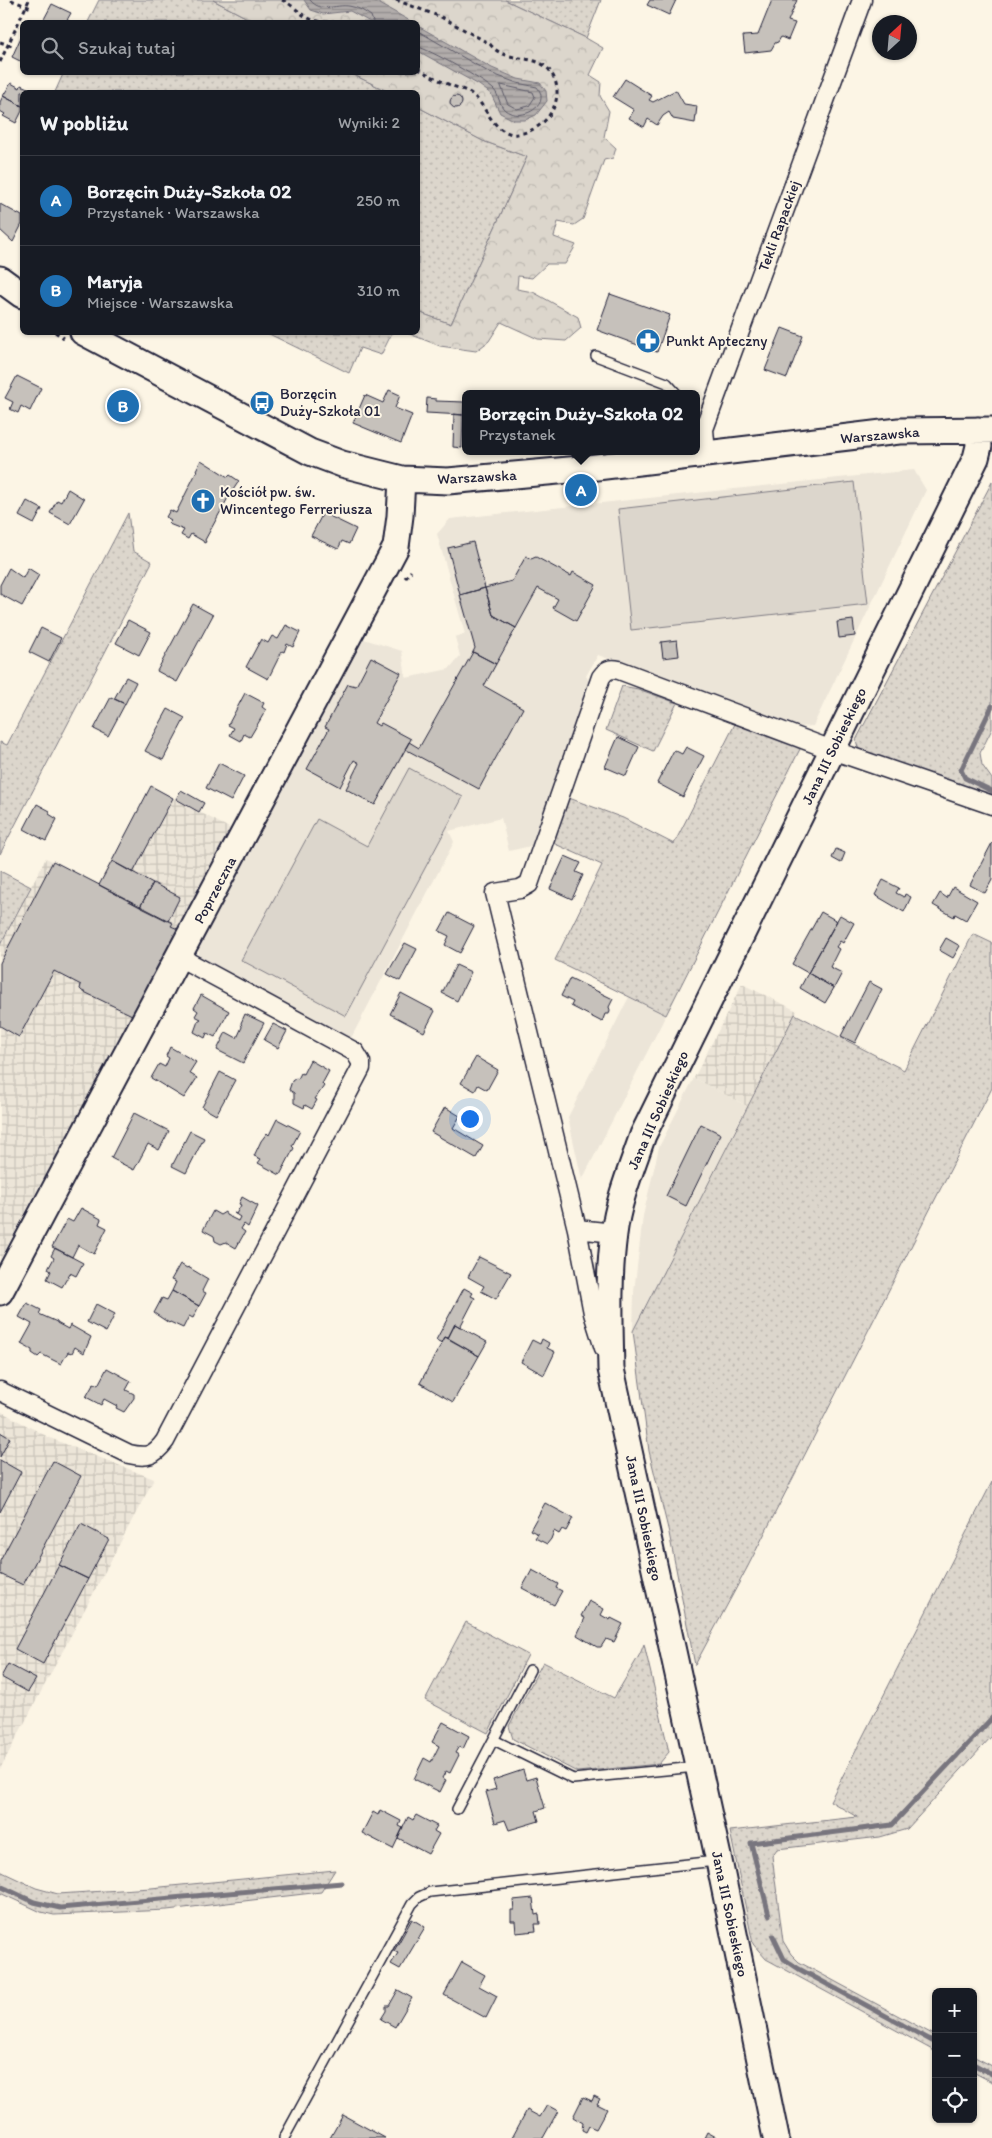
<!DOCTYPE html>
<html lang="pl">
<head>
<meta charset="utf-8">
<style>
  body { margin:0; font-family:Itim,sans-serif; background:#20242c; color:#f1f3f6 }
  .controls { position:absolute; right:15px; bottom:15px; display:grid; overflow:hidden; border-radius:8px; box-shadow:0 1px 4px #0004 }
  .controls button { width:45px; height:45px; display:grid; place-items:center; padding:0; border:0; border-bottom:1px solid #363941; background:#171b24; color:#f1f3f6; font:25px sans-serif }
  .compass { position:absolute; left:872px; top:15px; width:45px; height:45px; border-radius:50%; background:#171b24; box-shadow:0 1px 4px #0004; rotate:26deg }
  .you { position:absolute; left:469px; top:1118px; width:18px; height:18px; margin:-12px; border:4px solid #fff; border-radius:50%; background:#1a73e8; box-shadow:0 0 0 8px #1a73e833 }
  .badge { display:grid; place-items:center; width:32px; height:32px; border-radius:50%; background:#1f6fb2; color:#fff; font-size:16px; font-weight:700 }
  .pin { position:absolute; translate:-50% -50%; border:2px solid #fff; box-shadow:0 1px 5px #0006 }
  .popup { position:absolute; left:462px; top:390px; width:238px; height:65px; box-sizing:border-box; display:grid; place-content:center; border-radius:8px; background:#171b24; filter:drop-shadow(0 1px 4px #0005); font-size:16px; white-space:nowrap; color:#9ea1a6 }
  .popup b { font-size:19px; color:#f1f3f6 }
  .popup::after { content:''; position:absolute; left:50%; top:100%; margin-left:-10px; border:10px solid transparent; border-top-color:#171b24 }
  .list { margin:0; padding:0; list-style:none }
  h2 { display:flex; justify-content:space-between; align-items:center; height:65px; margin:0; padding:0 20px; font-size:21px }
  h2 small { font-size:16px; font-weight:400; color:#9ea1a6 }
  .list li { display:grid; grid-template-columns:32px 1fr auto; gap:15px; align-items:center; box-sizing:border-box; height:90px; padding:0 20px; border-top:1px solid #363941 }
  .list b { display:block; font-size:19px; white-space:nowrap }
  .list p { margin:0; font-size:16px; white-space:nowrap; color:#9ea1a6 }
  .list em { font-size:16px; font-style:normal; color:#9ea1a6 }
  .icon { flex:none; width:28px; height:28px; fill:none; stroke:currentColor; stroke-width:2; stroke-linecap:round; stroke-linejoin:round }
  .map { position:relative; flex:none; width:992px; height:2138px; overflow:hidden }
  .search { position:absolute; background:#171b24; box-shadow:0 1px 4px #0004; left:20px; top:20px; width:400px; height:55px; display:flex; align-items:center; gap:12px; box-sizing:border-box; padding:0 18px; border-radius:8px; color:#9ea1a6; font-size:19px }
  .panel { position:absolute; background:#171b24; box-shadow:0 1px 4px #0004; left:20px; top:90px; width:400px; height:245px; border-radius:8px }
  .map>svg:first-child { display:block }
</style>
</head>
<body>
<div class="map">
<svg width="992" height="2138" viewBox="0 0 992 2138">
  <defs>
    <pattern id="industrial-grid" width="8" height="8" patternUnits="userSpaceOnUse" patternTransform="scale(1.25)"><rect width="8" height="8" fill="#ece5d8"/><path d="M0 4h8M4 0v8" fill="none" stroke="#cac4ba"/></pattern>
    <pattern id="grass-dots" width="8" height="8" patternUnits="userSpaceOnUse" patternTransform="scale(1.25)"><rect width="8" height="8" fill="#dcd6cc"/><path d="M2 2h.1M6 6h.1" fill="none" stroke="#bcb7b0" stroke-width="1.8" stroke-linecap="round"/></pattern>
    <pattern id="forest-crowns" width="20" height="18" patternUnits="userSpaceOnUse" patternTransform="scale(1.25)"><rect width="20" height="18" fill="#dcd6cc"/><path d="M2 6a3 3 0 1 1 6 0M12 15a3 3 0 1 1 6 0" fill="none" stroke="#bcb7b0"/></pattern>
    <pattern id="water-rules" width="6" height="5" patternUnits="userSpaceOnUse" patternTransform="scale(1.25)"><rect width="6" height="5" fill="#b2adab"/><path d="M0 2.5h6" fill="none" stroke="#908c8c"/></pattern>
  </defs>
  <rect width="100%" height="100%" fill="#fcf5e5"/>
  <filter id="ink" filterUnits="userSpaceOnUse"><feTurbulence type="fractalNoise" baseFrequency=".02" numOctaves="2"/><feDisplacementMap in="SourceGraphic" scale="10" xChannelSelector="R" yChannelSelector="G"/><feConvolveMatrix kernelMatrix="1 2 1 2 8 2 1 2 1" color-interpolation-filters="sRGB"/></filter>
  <g filter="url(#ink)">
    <path fill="#ece5d8" d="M914 470 926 490 813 726 798 727 598 655 586 676 590 682 535 845 509 851 501 818 449 831 454 842 350 1040 200 959 198 947 364 639 402 651 406 678 449 669 460 656 455 637 465 634 437 534 450 519Z
      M629 997 666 1015 582 1180 568 1117Z
      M694 1078 747 1106 633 1331 634 1292 643 1216 659 1147Z"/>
    <path fill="url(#industrial-grid)" d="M151 786 233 830 46 1180 43 1179 0 1260V945L46 858 99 884Z
      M742 984 797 1011 747 1106 694 1078Z
      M0 1411 50 1438 154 1479 0 1769Z"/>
    <path fill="url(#grass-dots)" stroke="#7f7c84" d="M99 0H213L255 22H88Z
      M505 0H601L586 38Z
      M64 72 350 73 389 92H55Z
      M418 107 483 141 527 157 451 324 418 312Z
      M267 333H392L381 355 360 348 349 373Z
      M992 482V729L980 753 982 765 992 779V797L859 751 856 740Z
      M128 513 133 551 152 562 0 854V742L7 745Z
      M622 686 638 689 677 703 653 751 606 730Z
      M735 724 795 745 800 749 666 1015 555 960 602 865 553 843 569 798 623 818 674 844Z
      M0 871 31 887 0 945Z
      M973 934 992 943V1088L747 1568 695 1665 669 1533 649 1451 633 1331 795 1014 904 1070Z
      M992 1482V1736L907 1829 880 1837 777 1849 772 1856 783 1941 791 1954 799 1962 936 2036V2052L766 1959 753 1944 730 1831 857 1817 830 1801Z
      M466 1622 528 1655 488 1733 425 1700Z
      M644 1644 669 1752 659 1764 577 1772 513 1739 509 1726 543 1662 614 1698 640 1654Z
      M335 1870 321 1892 167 1910 54 1915 41 1912 0 1893V1871L36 1888 58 1894 151 1888Z
      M973 2056 992 2066V2082L973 2072Z"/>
    <path fill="url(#forest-crowns)" stroke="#7f7c84" d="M213 0H505L586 38 603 48 590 75 601 82 600 96 609 111 604 137 616 148 613 158 604 160 583 219 574 225 558 222 554 237 576 245 565 264H547L532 278 518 276 517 289 533 292 578 317 581 328 566 341 538 339 501 322 489 341 476 351 440 346 407 333 418 332V312L451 324 527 157 483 141 418 107V92H389L350 73 418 72V22H255Z"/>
    <path fill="#dcd6cc" stroke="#7f7c84" d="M854 482 868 604 631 630 618 509Z
      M409 768 463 797 346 1016 241 960 317 819 367 846Z"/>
    <path fill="url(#water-rules)" stroke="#78757e" d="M304 0H373L412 22H370L350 11 323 14 311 10Z
      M418 26 492 68 518 79 540 83 546 91 547 101 536 115 525 120H514L500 113 491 94 479 85 418 51Z"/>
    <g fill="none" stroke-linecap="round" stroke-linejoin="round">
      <path stroke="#5c5a68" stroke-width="1" d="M310 0C322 15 337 2 353 7 359 8 365 12 371 16L373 22
        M418 31 490 73 517 83 537 87C552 105 522 123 505 110 499 105 499 95 494 90 487 82 427 48 418 47
        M501 85 533 92 535 97 529 106 517 109 508 104Z"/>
      <path stroke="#78757e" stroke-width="5" d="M992 706 961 770 965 778 992 791
        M0 1886 34 1902 60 1908 342 1883
        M769 1915 751 1843 892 1825 992 1718
        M773 1936 784 1959 799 1969 936 2043
        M973 2064 992 2074"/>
    </g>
    <path fill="#c6c1bb" stroke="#22223b" d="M650 0H676L669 15 647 5Z
      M772 0H797L788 21 795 23 788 40 781 37 778 42 775 43 771 50 745 53 743 36 758 35Z
      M52 4 71 13 67 20 71 22 43 21Z
      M21 37 22 38V62L12 57Z
      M625 79 652 96 649 100 653 102 676 90 684 104 697 106 695 123 673 119 669 112 663 116 657 125 648 119 644 127 629 118 634 110 613 97Z
      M11 83 20 88 21 85 34 91 22 92V106L3 96Z
      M450 102a6 6 0 1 1 12 0a6 6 0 1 1-12 0Z
      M3 96 22 106V111L16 123 3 116 5 114 0 111V102Z
      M0 204 22 216V224L13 242 0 230Z
      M610 294 670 315 657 352 597 330Z
      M782 328 803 336 787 378 765 370Z
      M17 376 41 388 30 411 21 406 18 413 10 409 13 402 5 398Z
      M389 390 400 395 395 408 412 415 401 443 353 423 365 395 383 403Z
      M427 398 436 399V401L464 402 463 415 426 413Z
      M454 414 463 415 462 448 453 447Z
      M201 460 228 477 230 475 239 481 229 496 205 540 206 542 204 543 203 541 191 534 188 539 181 535 184 530 169 524 168 523 171 520 166 517 170 510 176 513 197 471 196 470Z
      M68 489 84 499 70 524 50 513 57 500 61 502Z
      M27 501 42 509 34 524 19 516Z
      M323 513 356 529 349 544 342 541 338 549 311 536Z
      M473 542 485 588 460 595 448 548Z
      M526 556 531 559 536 557 571 576 573 572 596 585 576 621 553 608 558 599 538 588 516 628 493 615 485 588 512 581Z
      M9 568 23 578 28 568 39 575 22 606 0 594V585Z
      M485 588 493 615 516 628 496 664 473 652 475 648 460 595Z
      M193 604 213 615 177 682 157 671Z
      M128 620 151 632 139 655 116 643Z
      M853 620 855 636 839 638 837 622Z
      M286 625 300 632 293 647 287 644 284 652 282 651 268 679 246 667 261 639 268 643 272 636 278 639Z
      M41 628 61 638 49 662 29 652Z
      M677 640 679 656 663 658 661 642Z
      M473 652 496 664 484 686 523 708 479 789 405 749 409 742 419 748Z
      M371 657 401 673 374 723 379 726 381 723 411 739 375 805 346 789 359 763 354 760 340 787 307 769 329 729 325 727 348 684 356 686Z
      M126 677 136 682 125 704 114 699Z
      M245 693 264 703 262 707 266 710 250 737 244 734 241 741 230 735 234 728 228 725Z
      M111 697 125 704 108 736 94 729Z
      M168 709 185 718 163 760 145 751Z
      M618 737 639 747 626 776 605 767Z
      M686 747 704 756 683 797 657 783 674 750 682 754Z
      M219 763 244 776 231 801 206 788Z
      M151 786 173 798 133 873 112 861Z
      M181 790 204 803 199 812 176 799Z
      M37 804 50 811 49 814 57 819 46 841 24 829Z
      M992 843V880L985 893 970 885Z
      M836 849 845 853 841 863 832 858Z
      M565 856 581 863 576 872 583 875 572 899 550 889Z
      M53 861 173 923 171 926 178 929 132 1015 82 991 80 989 81 985 54 971 19 1037 0 1026V963Z
      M112 861 153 883 140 907 99 885Z
      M883 880 899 888 896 893 904 897 905 894 911 897 904 912 875 895Z
      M153 883 180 897 168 921 140 907Z
      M953 887 977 901 966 920 955 914 954 917 933 905 940 893 947 898Z
      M821 912 837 921 808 973 792 964Z
      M449 913 474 926 460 953 445 945 449 936 439 931Z
      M840 915 854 923 843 943 840 941 836 947 839 949 830 967 842 973 834 988 808 973Z
      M946 938 960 946 953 958 939 950Z
      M405 943 417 949 400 981 387 974Z
      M456 965 471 972 457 1001 442 993Z
      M808 973 834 988 825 1003 800 988Z
      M570 978 613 999 609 1007 610 1010 609 1014H605L602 1022 571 1006 573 1002 561 996Z
      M869 982 882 989 855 1043 841 1036Z
      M401 993 435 1011 424 1032 390 1014Z
      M201 995 229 1011 215 1037 207 1033 205 1038 194 1032 198 1021 201 1019 195 1016 198 1011 194 1008Z
      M245 1014 264 1023 243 1063 217 1050 226 1032 237 1038 242 1027 241 1023Z
      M273 1024 287 1031 278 1048 264 1040Z
      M170 1047 196 1062 189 1073 197 1078 184 1098 151 1078 159 1064 165 1067 169 1058 166 1056Z
      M476 1057 498 1070 487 1090 478 1085 475 1091 461 1083Z
      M310 1060 329 1071 322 1084 324 1086 315 1099 317 1100 312 1109 305 1105 304 1108 294 1103V1093L289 1090 292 1081 296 1078 298 1079 301 1073 303 1074Z
      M220 1072 235 1080 216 1115 202 1107Z
      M445 1107 460 1116 453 1128 483 1146 476 1158 431 1132Z
      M134 1113 169 1131 159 1150 148 1144 134 1170 111 1158Z
      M277 1119 300 1131 292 1146 294 1148 280 1175 258 1163 261 1159 254 1156 261 1141 267 1133 269 1135Z
      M701 1124 721 1134 686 1206 666 1196Z
      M190 1131 204 1138 186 1173 172 1166Z
      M242 1197 258 1206 248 1227 244 1224 241 1229 245 1232 236 1248 226 1242 221 1244 215 1241 214 1236 203 1230 213 1211 220 1215 225 1212 226 1215 238 1221 240 1217 234 1213 236 1214 241 1205 239 1204Z
      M81 1208 101 1219 99 1224 107 1228 94 1254 78 1245 72 1257 52 1247 67 1219 73 1222Z
      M55 1248 83 1263 76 1276 70 1273 62 1287 47 1279 51 1271 48 1269 54 1258 51 1256Z
      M479 1257 511 1273 496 1299 481 1291 484 1286 468 1277Z
      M180 1264 187 1268 188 1267 208 1279 202 1291 206 1293 199 1306 172 1291 176 1282 171 1280Z
      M464 1288 473 1293 471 1296 475 1298 460 1327 455 1324 448 1338 445 1337 442 1343 436 1340Z
      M172 1291 199 1306 193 1318 189 1316 183 1328 170 1322 169 1323 154 1313 162 1298 167 1300Z
      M27 1303 41 1310 39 1314 57 1322V1323L68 1329 70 1325 91 1337 84 1353 75 1347 72 1353 68 1352 61 1364 41 1354 38 1357 32 1353V1350L21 1344 32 1324 19 1317Z
      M96 1304 115 1314 106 1332 87 1322Z
      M455 1324 487 1342 479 1356 448 1338Z
      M445 1337 479 1356 453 1402 420 1383Z
      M542 1339 549 1343 547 1348 555 1352 544 1375 521 1362 532 1340 540 1344Z
      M107 1368 131 1381 126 1390 134 1394V1398L124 1412 116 1408 117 1406 104 1399 101 1405 86 1397 94 1383 98 1385Z
      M0 1432 10 1438 0 1457Z
      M0 1460 21 1472 0 1512Z
      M53 1461 81 1476 23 1585 0 1574V1561Z
      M545 1503 573 1518 566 1531 562 1529 559 1534 554 1531 551 1539 547 1544 535 1538 538 1534 530 1530Z
      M81 1524 109 1539 88 1579 59 1565Z
      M59 1565 88 1579 43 1664 15 1649Z
      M532 1570 558 1584 556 1588 562 1591 554 1605 522 1588Z
      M589 1601 604 1609 601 1615 610 1620 611 1618 623 1624 614 1642 606 1639 601 1647H597L577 1635 585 1618 581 1616Z
      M8 1664 36 1679 28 1692 1 1677Z
      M443 1722 469 1736 463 1749 459 1746 455 1753 459 1755 450 1773 446 1771 442 1778 446 1780 440 1792 414 1779 424 1758 431 1762 439 1746 432 1742Z
      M523 1770 526 1780 536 1777 545 1808 536 1811 539 1821 509 1830 505 1820 495 1823 486 1792 496 1789 493 1780Z
      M380 1810 401 1821 399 1826 403 1828 393 1849 362 1833 373 1812 378 1815Z
      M416 1815 437 1826 434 1831 439 1834 428 1854 398 1838 408 1817 413 1820Z
      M533 1898 535 1915 539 1914 540 1924H535L536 1931 516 1933 515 1921H511V1910H514L513 1900Z
      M412 1919 425 1927 400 1969 391 1964 398 1953 394 1951Z
      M462 1962 485 1975 479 1986 497 1996 486 2018 444 1995Z
      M398 1990 412 1998 395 2027 381 2019 386 2011V2006H389Z
      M594 2096 600 2099 597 2104 607 2109 596 2129 589 2126 586 2132 582 2130 583 2123 573 2117 583 2097 592 2101Z
      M547 2105 558 2111 543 2138H512L527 2110 540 2117Z
      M343 2115 385 2138H330Z
      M707 2132 718 2138H704Z"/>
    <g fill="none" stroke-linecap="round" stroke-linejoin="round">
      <defs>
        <path id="lane" d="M596 356 667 383 677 394
          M494 1740 573 1779 696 1767
          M457 1809 530 1670
          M284 2138 412 1904 419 1897 430 1892 716 1861"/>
        <path id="street" d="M706 454 704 429 862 0
          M577 1229 593 1313 604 1348
          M614 1233 577 1229 495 893 520 889 529 884 601 677C606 670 610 668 619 670L832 750 992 805
          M0 1391 129 1454C147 1458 154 1456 165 1441L361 1068V1062L355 1052 179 957"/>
        <path id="secondary" d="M0 279 22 295
          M83 332 310 452 342 464 402 479 448 481 580 469 899 431 992 430
          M0 1292 396 547 400 516 402 479
          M776 2138 719 1861 611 1369C610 1324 608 1279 614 1234 618 1200 632 1167 643 1135L976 458 979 446 978 430"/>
      </defs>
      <use href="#lane" stroke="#22223b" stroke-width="12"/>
      <use href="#street" stroke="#22223b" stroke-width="21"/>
      <use href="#secondary" stroke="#22223b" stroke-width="29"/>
      <path stroke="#22223b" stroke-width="3" stroke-dasharray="4 4" stroke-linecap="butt" d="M11 0 31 8
        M282 0C294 5 302 17 313 20 323 23 336 22 347 22
        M396 0 441 17 490 44C505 65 539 51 552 74 566 97 549 127 523 133 520 133 515 135 512 134 491 129 487 107 473 95 466 89 456 88 448 84 438 80 428 74 418 69
        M0 42 12 46
        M0 62 29 0
        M55 332 64 338
        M405 578 411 571"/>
      <use href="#lane" stroke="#fcf5e5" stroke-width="9"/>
      <use href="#street" stroke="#fcf5e5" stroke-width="18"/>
      <use href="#secondary" stroke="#fcf5e5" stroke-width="25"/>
    </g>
  </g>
  <defs>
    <symbol id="pharmacy-disc" viewBox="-11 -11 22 22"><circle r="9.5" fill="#1f6fb2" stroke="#fcf5e5"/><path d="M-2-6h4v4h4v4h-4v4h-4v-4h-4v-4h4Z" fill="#fff"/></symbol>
    <symbol id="bus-disc" viewBox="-11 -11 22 22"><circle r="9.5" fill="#1f6fb2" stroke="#fcf5e5"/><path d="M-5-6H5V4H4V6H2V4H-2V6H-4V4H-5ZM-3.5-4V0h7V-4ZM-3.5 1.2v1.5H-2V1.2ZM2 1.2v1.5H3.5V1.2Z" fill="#fff"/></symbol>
    <symbol id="church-disc" viewBox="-11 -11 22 22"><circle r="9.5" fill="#1f6fb2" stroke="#fcf5e5"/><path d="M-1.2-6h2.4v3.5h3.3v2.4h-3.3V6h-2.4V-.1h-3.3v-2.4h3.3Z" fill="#fff"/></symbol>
  </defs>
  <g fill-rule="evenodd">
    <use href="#pharmacy-disc" x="634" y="327" width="28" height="28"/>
    <use href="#bus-disc" x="248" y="389" width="28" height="28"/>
    <use href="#church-disc" x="189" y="487" width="28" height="28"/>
  </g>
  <g text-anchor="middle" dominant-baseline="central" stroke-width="4" stroke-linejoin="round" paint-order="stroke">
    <g font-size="15" fill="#22223b" stroke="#fcf5e5">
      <text transform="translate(779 226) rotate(-70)">Tekli Rapackiej</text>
      <text transform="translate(880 435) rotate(-5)">Warszawska</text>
      <text transform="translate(477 477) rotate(-3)">Warszawska</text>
      <text transform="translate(834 746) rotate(-64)">Jana III Sobieskiego</text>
      <text transform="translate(215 890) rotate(-62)">Poprzeczna</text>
      <text transform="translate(658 1110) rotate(-66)">Jana III Sobieskiego</text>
      <text transform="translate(644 1518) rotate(78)">Jana III Sobieskiego</text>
      <text transform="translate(730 1914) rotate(78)">Jana III Sobieskiego</text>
    </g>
    <g font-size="15" fill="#22223b" stroke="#fcf5e5" text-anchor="start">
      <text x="666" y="341">Punkt Apteczny</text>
      <text x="280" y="394">Borzęcin<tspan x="280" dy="17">Duży-Szkoła 01</tspan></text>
      <text x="220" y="492">Kościół pw. św.<tspan x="220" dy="17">Wincentego Ferreriusza</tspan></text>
    </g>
  </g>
</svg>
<div class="controls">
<button>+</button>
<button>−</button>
<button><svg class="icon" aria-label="locate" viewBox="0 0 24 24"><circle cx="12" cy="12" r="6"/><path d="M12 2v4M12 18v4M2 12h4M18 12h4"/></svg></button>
</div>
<svg class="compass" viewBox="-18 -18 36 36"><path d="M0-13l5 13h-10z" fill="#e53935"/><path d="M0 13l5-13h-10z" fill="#9ea1a6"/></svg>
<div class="you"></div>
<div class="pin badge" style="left:581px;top:490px">A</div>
<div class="popup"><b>Borzęcin Duży-Szkoła 02</b>Przystanek</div>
<div class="pin badge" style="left:123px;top:406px">B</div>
<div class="search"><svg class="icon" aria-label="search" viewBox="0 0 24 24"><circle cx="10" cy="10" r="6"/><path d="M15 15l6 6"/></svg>Szukaj tutaj</div>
<section class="panel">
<h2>W pobliżu<small>Wyniki: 2</small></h2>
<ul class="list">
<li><span class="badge">A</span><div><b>Borzęcin Duży-Szkoła 02</b><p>Przystanek · Warszawska</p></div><em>250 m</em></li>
<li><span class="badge">B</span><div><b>Maryja</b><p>Miejsce · Warszawska</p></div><em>310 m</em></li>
</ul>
</section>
</div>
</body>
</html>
